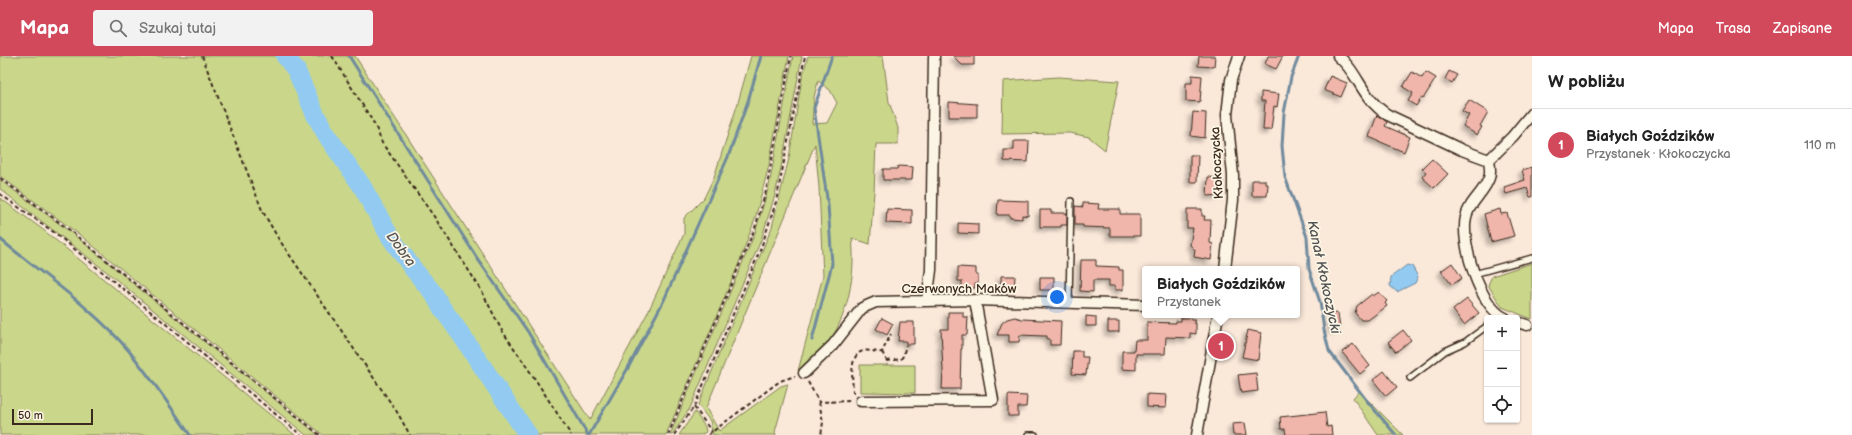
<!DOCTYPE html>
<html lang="pl">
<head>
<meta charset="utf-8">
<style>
  body { margin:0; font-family:"Balsamiq Sans",sans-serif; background:#f2f2f2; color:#222 }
  .controls { position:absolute; right:12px; bottom:12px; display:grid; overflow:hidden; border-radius:4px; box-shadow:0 1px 3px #0004 }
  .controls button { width:36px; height:36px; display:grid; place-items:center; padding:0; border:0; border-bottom:1px solid #e0e0e0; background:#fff; color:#222; font:20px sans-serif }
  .scale { position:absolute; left:12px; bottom:10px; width:81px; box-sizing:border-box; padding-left:4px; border:2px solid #3b2a1e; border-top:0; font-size:11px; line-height:14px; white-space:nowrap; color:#3b2a1e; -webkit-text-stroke:3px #fcf5e5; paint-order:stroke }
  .you { position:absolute; left:1057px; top:241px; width:14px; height:14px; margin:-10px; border:3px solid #fff; border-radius:50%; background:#1a73e8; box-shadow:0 0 0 6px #1a73e833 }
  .badge { display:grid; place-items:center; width:26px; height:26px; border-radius:50%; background:#d1495b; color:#fff; font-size:13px; font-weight:700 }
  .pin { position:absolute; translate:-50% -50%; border:2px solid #fff; box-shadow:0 1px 4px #0006 }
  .popup { position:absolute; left:1142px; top:210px; width:158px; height:52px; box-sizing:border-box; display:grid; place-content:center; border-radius:4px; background:#fff; filter:drop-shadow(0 1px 3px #0005); font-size:13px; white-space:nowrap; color:#767676 }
  .popup b { font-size:15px; color:#222 }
  .popup::after { content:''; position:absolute; left:50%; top:100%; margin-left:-8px; border:8px solid transparent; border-top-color:#fff }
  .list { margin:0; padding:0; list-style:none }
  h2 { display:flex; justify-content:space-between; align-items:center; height:52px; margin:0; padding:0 16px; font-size:17px }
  h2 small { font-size:13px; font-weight:400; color:#767676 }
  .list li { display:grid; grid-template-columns:26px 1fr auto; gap:12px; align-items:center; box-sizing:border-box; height:72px; padding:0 16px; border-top:1px solid #e0e0e0 }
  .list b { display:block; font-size:15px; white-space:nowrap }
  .list p { margin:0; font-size:13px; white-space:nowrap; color:#767676 }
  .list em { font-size:13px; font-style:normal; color:#767676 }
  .icon { flex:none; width:22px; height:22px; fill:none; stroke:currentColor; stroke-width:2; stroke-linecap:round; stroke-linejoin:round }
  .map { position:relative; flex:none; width:1532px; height:379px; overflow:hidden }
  header { display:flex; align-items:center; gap:24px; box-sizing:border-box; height:56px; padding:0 20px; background:#d1495b; color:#fff }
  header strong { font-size:19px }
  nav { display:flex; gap:22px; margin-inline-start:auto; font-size:14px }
  .search { width:280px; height:36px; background:#f2f2f2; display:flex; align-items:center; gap:10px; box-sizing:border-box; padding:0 14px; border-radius:4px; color:#767676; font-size:15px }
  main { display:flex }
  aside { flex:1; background:#fff }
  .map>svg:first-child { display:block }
</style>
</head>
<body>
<header>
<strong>Mapa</strong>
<div class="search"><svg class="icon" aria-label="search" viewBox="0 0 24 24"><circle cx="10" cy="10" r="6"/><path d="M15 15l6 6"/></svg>Szukaj tutaj</div>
<nav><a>Mapa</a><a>Trasa</a><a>Zapisane</a></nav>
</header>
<main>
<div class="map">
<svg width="1532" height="379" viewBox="0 0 1532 379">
  <defs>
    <filter id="shadow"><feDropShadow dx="-3.5" dy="3.5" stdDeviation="2" flood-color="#0004"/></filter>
  </defs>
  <rect width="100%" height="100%" fill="#fae8d9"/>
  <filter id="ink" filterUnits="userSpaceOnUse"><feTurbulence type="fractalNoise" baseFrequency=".025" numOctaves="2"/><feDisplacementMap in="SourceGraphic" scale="8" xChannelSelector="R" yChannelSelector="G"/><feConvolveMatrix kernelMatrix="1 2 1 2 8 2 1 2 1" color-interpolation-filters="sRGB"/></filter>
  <g filter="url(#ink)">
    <path fill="#cad78a" stroke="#828054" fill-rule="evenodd" d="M0 0H282L303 30 321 73 362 131 395 192 432 236 525 379H323L80 179 0 120Z
      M286 0H355L590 364 648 256 684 178V162L704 142 714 121 737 50 751 0H789L769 109 755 163 737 212 666 379H532L496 328 448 252 393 179 367 133 325 69 314 49 300 17Z
      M793 0H802L782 107 775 139 761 184 690 352 672 379H670L755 177 769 130Z
      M808 0H883L889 46 898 72V88H876L874 136 870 188 852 182C857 224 845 276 813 305 809 309 803 312 798 315L823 220 819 131 815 88 706 352 719 375 781 330 788 328 775 376 776 379H713L710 365 698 349 772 171 789 102 802 22ZM818 25 830 34 837 47 827 67 812 68 814 41Z
      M1058 21 1119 25 1105 94 1089 81 1070 77 1002 78 1003 25Z
      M0 124 73 178 318 379H306L107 216 0 133Z
      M0 142 42 173 295 379H0Z
      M1532 207V263L1502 251 1488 229 1492 220Z
      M860 309H915V337L860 336Z
      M1359 335 1403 379H1378L1353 342Z
      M695 356 705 371 706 376 701 379H679Z"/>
    <path fill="#92caf1" stroke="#6f8a9d" d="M1407 209 1412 210 1418 221 1415 227 1397 236 1390 230 1391 221Z"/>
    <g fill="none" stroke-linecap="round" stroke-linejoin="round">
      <path stroke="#6f8a9d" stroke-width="3" d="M349 0 477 202 528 276 588 379
        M1299 0 1291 21 1284 57 1282 90 1285 121 1307 181 1309 213 1320 246 1324 274 1329 295 1367 345 1396 379
        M0 183C43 219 93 252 129 295 151 322 171 351 190 379
        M812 284 832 208 828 149 814 52 832 0
        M589 379 628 312 664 244 728 101 748 45 761 0"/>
      <path stroke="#92caf1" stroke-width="19" d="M285 0 296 14 316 60 328 81 362 130 389 179 414 214 434 238 442 252 462 280 528 379"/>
    </g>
    <path fill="#f0b6ab" stroke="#3b2a1e" filter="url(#shadow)" d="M953 0H974V9H962Z
      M1199 0H1215L1214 11 1198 10Z
      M1268 0H1283L1276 13 1265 8Z
      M1449 15 1457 19 1452 27 1445 23Z
      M1412 16 1422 22 1426 16 1436 22 1423 43 1421 42 1416 50 1408 45 1413 37 1403 31Z
      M1192 19 1202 20 1200 46 1186 45V27H1192Z
      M1330 20 1347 27 1341 41 1324 34Z
      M1261 36 1279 38 1277 51 1274 50 1271 74H1263L1265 45H1261Z
      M1469 44 1488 56 1480 70 1482 71 1477 79 1463 70 1469 59 1462 55Z
      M949 46 977 48V61H949Z
      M1193 56 1206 57 1205 82 1191 80Z
      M1377 59 1387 66 1385 70 1410 81 1404 96 1369 81Z
      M1014 85H1029L1028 106 1004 105V94H1014Z
      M1190 99H1198L1197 126H1190Z
      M1432 103 1448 118 1434 132 1422 121 1426 116 1422 113Z
      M898 110 913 111 912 124H883V113H897Z
      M1532 111V141H1530L1527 132 1506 138 1504 131 1525 124 1522 114Z
      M1208 121 1218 122V124L1223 125 1222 139 1207 140Z
      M1252 124H1265V128H1268L1267 140H1252Z
      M998 144 1028 145V160L1022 159V163L1010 162V159H997Z
      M1083 147 1099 148 1098 153H1120V158H1140V180H1110V172L1083 171V169H1075V150L1083 151Z
      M887 153 912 154V168L886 167Z
      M1187 153H1202V160H1205L1204 164H1211L1210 187 1213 188 1211 204 1194 201 1195 194 1190 189 1193 172H1187Z
      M1500 153 1501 158 1507 157 1514 180 1491 186 1484 158Z
      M1040 154H1051V157H1067V169H1061V171H1040Z
      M958 167 978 168V178L958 177Z
      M1081 204H1096V210L1119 211V214H1123V234H1115V230H1109V224H1093V236L1080 235Z
      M1452 207 1462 222 1452 229 1441 215Z
      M958 211 976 212V219H978V228H975V232H962V225H958Z
      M1001 220H1015L1014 234 1001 233Z
      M1040 221H1054V234H1040Z
      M1379 236 1387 245 1385 247 1387 250 1368 264H1361L1355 257 1357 250 1372 238 1373 240Z
      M1467 243 1479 257 1464 269 1453 254Z
      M948 256H963V261H968L967 279H962V293H961L960 333H942L943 315 941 273H948Z
      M1338 257 1340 273 1332 274 1330 258Z
      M1086 260 1096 261V270H1086Z
      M1015 261 1022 263 1061 265 1060 289H1050V283H1047V280H1044L1020 279 1019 286H1009V279H997L1002 267 1007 263Z
      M882 262 893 268 887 279 876 273Z
      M1181 262H1191V264H1195L1194 267H1196V278L1190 277V282L1166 281 1165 298H1136V314L1122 313V295H1134L1135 284H1147V266L1176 267V265H1181Z
      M1108 265H1119V276H1108Z
      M900 266H914V288H906V285H898Z
      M1248 274 1261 277 1258 304 1242 301Z
      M1403 274 1411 284 1396 296 1388 286Z
      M1353 288 1370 310 1360 318 1342 296Z
      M1073 295H1082V301H1088L1086 319 1072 318Z
      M1384 315 1397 331 1386 340 1373 324Z
      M1256 317 1258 335 1241 337 1238 319Z
      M1147 338 1167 339 1166 352 1147 351Z
      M1008 339 1027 340 1026 351H1018V360H1008Z
      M1325 356 1327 371 1331 370 1332 379H1286L1285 373H1281L1280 361Z
      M1245 367 1247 379H1233L1232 368Z"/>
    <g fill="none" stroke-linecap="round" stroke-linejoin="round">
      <defs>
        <path id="lane" d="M1474 218 1532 202
          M1069 248 1071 145
          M1410 322 1445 295 1465 286 1487 270
          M1028 379H1035"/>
        <path id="street" d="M1338 0C1359 17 1361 42 1388 59L1462 94 1489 104
          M1489 104C1490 110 1491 117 1489 122 1484 137 1469 146 1466 161 1460 186 1480 252 1505 262
          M1489 104 1513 80 1532 57
          M1225 213 1233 144V119L1227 59 1231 24 1239 0
          M927 245 931 214 934 0
          M1517 266 1527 269
          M804 317 833 289 862 252 876 246 975 244 1145 249
          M861 345 993 344 975 244
          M1197 379 1218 259"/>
      </defs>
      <use href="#lane" stroke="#3b2a1e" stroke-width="8"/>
      <use href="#street" stroke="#3b2a1e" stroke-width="13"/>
      <path stroke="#3b2a1e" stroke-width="2" stroke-dasharray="4 3" stroke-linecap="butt" d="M202 0 262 154 278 182 397 356 410 379
        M332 0 375 69 382 87 435 162 480 232 501 273 537 326 571 379
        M0 122 67 172 320 379
        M0 138 55 177 301 379
        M882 296 887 305V309
        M887 305 901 303 903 300 906 289
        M808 326 819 346 852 345
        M853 337C853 325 848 299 863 295 869 293 876 297 882 296L891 278
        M819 346 823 366 821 379
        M694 351 712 376
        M668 379 755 172 766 135 791 0
        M674 379 694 351 761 192 776 146 805 0
        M708 379 780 325 795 320"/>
      <use href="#lane" stroke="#fcf5e5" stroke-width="5"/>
      <use href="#street" stroke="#fcf5e5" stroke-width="10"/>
    </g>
  </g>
  <g text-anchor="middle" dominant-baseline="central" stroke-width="3.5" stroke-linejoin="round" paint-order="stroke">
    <g font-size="13" fill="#3b2a1e" stroke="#fcf5e5">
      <text transform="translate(1217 107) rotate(-93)">Kłokoczycka</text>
      <text x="959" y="233">Czerwonych Maków</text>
    </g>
    <g font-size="14" font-style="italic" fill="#515253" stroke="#fcf5e5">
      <text transform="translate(401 193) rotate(54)">Dobra</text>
      <text transform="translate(1324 221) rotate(78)">Kanał Kłokoczycki</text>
    </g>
  </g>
</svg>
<div class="controls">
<button>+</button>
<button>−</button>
<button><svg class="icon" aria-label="locate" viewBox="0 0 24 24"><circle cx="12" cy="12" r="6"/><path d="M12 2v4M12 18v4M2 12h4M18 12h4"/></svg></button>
</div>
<div class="scale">50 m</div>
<div class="you"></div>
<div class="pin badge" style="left:1221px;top:290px">1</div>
<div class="popup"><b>Białych Goździków</b>Przystanek</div>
</div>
<aside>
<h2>W pobliżu<small></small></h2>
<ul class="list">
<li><span class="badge">1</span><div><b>Białych Goździków</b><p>Przystanek · Kłokoczycka</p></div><em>110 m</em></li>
</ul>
</aside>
</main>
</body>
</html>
